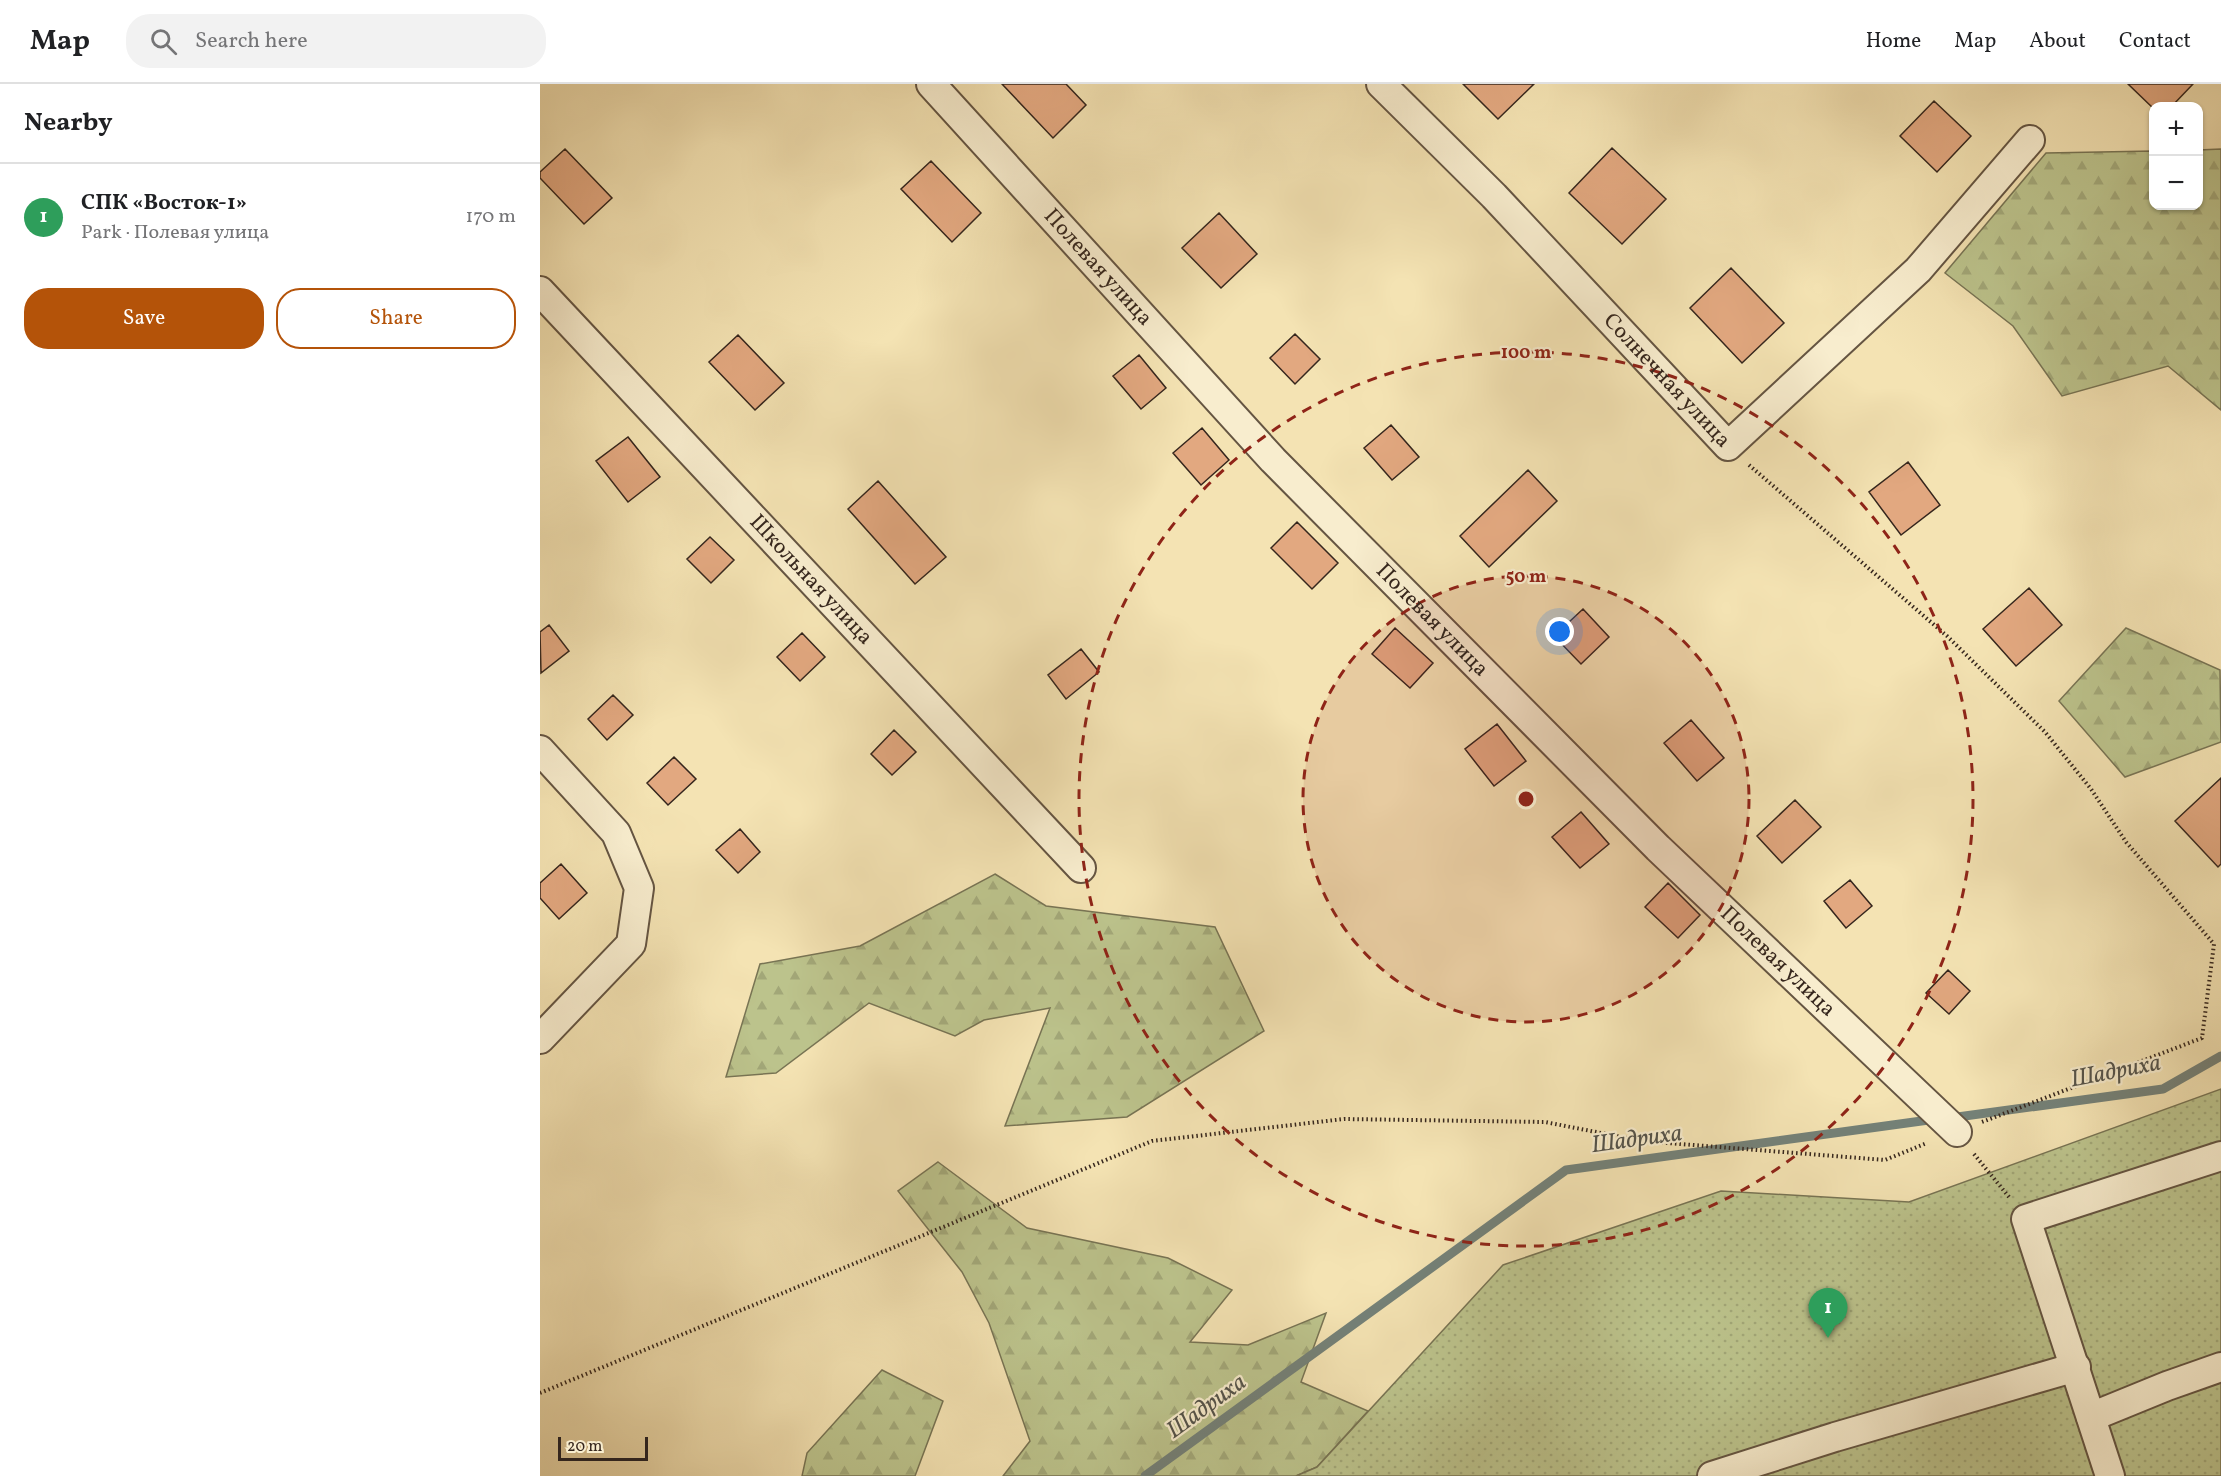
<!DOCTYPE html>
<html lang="en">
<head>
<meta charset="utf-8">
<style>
  body { margin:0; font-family:Vollkorn,serif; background:#f2f2f2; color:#202124 }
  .controls { position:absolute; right:18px; top:18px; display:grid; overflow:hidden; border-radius:12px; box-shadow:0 2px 4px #0004 }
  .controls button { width:54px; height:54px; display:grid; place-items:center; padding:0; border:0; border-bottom:2px solid #e0e0e0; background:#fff; color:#202124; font:30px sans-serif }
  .scale { position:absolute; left:18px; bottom:15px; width:90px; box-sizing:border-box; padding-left:6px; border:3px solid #35261d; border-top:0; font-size:16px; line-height:21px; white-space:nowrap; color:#35261d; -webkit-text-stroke:4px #f8edce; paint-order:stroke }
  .you { position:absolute; left:1020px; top:548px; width:21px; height:21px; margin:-15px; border:4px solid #fff; border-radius:50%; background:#1a73e8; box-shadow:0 0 0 9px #1a73e833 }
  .badge { display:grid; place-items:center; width:39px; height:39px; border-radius:50%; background:#b45309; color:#fff; font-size:20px; font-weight:700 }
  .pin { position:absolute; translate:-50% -50px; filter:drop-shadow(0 2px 3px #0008) }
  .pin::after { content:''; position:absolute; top:32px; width:21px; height:18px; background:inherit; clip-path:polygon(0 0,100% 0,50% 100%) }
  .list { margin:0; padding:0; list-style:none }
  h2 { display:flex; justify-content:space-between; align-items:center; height:78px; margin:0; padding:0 24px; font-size:26px }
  h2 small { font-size:20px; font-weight:400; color:#757577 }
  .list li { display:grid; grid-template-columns:39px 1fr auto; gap:18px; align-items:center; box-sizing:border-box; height:108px; padding:0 24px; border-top:2px solid #e0e0e0 }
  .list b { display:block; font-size:22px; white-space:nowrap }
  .list p { margin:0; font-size:20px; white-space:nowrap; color:#757577 }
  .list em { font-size:20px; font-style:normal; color:#757577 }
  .actions { display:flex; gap:12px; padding:18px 24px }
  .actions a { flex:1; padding:14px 0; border:2px solid #b45309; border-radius:24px; text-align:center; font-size:21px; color:#b45309 }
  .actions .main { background:#b45309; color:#fff }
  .icon { flex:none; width:33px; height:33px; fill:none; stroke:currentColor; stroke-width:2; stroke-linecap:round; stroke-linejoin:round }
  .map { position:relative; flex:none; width:1681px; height:1392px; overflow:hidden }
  header { display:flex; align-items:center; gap:36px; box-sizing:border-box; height:84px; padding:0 30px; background:#fff; border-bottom:2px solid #e0e0e0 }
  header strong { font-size:28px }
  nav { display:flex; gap:33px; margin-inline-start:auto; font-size:21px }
  .search { width:420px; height:54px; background:#f2f2f2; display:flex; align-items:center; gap:15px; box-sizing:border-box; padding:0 21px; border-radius:24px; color:#757577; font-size:22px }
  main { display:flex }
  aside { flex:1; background:#fff }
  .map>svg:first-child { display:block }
</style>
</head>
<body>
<header>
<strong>Map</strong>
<div class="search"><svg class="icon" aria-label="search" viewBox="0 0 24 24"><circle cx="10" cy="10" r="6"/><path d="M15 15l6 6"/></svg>Search here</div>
<nav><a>Home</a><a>Map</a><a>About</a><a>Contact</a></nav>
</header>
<main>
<aside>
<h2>Nearby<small></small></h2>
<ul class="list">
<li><span class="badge" style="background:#2e9e5b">1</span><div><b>СПК «Восток-1»</b><p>Park · Полевая улица</p></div><em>170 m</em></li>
</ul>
<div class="actions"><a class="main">Save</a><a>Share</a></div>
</aside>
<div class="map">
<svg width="1681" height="1392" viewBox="0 0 1681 1392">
  <defs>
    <pattern id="forest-firs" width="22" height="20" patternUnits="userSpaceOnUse" patternTransform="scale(1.5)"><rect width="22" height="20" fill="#bcc38c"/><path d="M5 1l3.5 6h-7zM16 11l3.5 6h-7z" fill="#a2a778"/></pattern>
    <pattern id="garden-dots" width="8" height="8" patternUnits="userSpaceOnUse" patternTransform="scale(1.5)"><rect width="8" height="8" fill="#bcc38c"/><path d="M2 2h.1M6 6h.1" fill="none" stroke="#a2a778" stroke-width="1.8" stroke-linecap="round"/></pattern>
  </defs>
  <rect width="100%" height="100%" fill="#f4e3b3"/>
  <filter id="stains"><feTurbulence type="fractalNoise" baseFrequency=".00333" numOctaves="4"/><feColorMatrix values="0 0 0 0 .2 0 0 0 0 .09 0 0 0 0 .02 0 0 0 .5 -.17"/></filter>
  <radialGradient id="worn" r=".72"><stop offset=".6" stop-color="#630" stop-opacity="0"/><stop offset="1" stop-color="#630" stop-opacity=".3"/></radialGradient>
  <path fill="url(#forest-firs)" stroke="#787454" stroke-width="1.5" d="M1681 65V326L1628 282 1522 312 1473 242 1405 189 1506 69 1613 67 1614 122H1658L1659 66Z
    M1586 544 1680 586 1681 658 1585 693 1519 617Z
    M455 790 506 822 675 843 724 947 587 1033 465 1042 510 924 444 936 415 952 329 919 236 989 186 993 220 880 320 862Z
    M398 1078 487 1144 628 1174 692 1206 650 1258 708 1261 786 1229 761 1298 828 1327 777 1383 756 1392H463L490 1357 449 1239 422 1188 358 1107Z
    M342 1286 403 1317 375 1392H262L267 1369Z"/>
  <path fill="url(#garden-dots)" stroke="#787454" stroke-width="1.5" d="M1681 1005V1392H756L777 1383 963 1181 1181 1107 1369 1118Z"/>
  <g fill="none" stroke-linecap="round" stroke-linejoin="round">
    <path stroke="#748178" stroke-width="9" d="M1410 1034 1623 1005 1681 972
      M605 1392 1026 1086 1396 1035"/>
  </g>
  <path fill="#e2a880" stroke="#35261d" stroke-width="1.5" d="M462 0H526L546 21 513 54Z
    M923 0H994L958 35Z
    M1588 0H1653L1632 22H1614V25Z
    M1394 17 1431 52 1397 88 1360 52Z
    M1072 64 1126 115 1082 160 1029 109Z
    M25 65 72 114 44 140 0 94V88Z
    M391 77 441 129 412 158 361 105Z
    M679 129 717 170 681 204 642 164Z
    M1191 184 1244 239 1202 279 1150 224Z
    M755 250 780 275 755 300 730 274Z
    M198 251 244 299 215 326 169 278Z
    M599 271 626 304 601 325 573 292Z
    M851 341 879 373 852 396 824 364Z
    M662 344 689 376 661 401 633 369Z
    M88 353 120 393 88 418 56 377Z
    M1368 378 1400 421 1361 451 1329 408Z
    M988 386 1017 417 949 483 920 452Z
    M338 397 406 473 375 500 308 425Z
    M757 438 798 479 772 505 731 464Z
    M170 453 194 476 171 499 147 475Z
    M1489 504 1522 541 1476 582 1443 545Z
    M1043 525 1069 553 1041 580 1014 552Z
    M9 541 29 567 1 589 0 548Z
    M855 544 893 579 870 604 832 570Z
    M262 549 285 573 260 597 237 573Z
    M541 565 559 588 526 615 508 591Z
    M73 611 93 631 67 656 48 635Z
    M1151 636 1184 674 1157 697 1124 659Z
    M957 640 986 677 954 702 925 665Z
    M354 646 376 668 352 691 331 670Z
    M134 673 156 695 128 721 107 699Z
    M1681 694V780L1678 783 1635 737Z
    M1255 716 1281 743 1242 779 1217 752Z
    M1041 728 1069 760 1040 784 1012 753Z
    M200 745 220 768 198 789 176 766Z
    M21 780 47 809 19 835 0 814V799Z
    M1310 796 1332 822 1306 844 1284 817Z
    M1128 799 1160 831 1138 854 1105 823Z
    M1408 886 1430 907 1409 930 1386 909Z"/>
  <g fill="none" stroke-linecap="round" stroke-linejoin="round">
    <defs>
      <g id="street">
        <path id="s1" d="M391 0 733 376 1118 764 1417 1048"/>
        <path id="s2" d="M841 0 954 112 1188 362 1378 186 1490 56"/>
        <path id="s3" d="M0 207 541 784"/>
        <path d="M0 666 76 749 99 804 91 860 0 955"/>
        <path d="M1551 1333 1627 1302 1681 1283"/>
        <path d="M1172 1392 1295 1353 1536 1283"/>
        <path d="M1570 1392 1486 1135 1681 1072"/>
      </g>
    </defs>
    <use href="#street" stroke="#655542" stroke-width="32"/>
    <path stroke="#35261d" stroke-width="4" stroke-dasharray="1.5 3" stroke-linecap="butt" d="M1209 381 1407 552 1505 648 1551 705 1586 758 1674 860 1662 954 1442 1038
      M1434 1070 1469 1113
      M0 1309 612 1057 804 1035 1005 1038 1102 1057 1345 1076 1387 1059"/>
    <use href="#street" stroke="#f8edce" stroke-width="28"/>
  </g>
  <circle cx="986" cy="715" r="223" fill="#8f2418" fill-opacity=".12"/>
  <g fill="none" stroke="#8f2418" stroke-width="3" stroke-dasharray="10 8">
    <circle cx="986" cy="715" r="223"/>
    <circle cx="986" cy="715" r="447"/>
  </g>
  <g text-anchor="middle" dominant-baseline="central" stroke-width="4.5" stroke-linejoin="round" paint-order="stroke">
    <g font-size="22" fill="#35261d" stroke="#f8edce">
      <text stroke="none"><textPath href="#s1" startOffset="248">Полевая улица</textPath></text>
      <text stroke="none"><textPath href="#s2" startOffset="412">Солнечная улица</textPath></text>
      <text stroke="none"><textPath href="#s3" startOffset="396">Школьная улица</textPath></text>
      <text stroke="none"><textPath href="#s1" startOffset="734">Полевая улица</textPath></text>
      <text stroke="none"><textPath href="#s1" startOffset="1220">Полевая улица</textPath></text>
    </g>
    <g font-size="24" font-style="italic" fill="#54534a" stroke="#f8edce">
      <text transform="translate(1576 988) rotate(-11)">Шадриха</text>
      <text transform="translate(1097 1056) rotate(-8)">Шадриха</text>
      <text transform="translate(667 1323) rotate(-36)">Шадриха</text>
    </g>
  </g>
  <circle cx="986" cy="715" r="9" fill="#8f2418" stroke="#f8edce" stroke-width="3"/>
  <g font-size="18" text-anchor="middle" font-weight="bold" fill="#8f2418" stroke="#f8edce" stroke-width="4.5" stroke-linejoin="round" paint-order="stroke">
    <text x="986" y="274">100 m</text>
    <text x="986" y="498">50 m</text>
  </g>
  <rect width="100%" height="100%" filter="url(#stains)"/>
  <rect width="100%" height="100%" fill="url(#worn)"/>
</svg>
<div class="controls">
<button>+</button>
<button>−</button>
</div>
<div class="scale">20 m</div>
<div class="you"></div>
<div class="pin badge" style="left:1288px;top:1254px;background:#2e9e5b">1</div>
</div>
</main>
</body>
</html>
